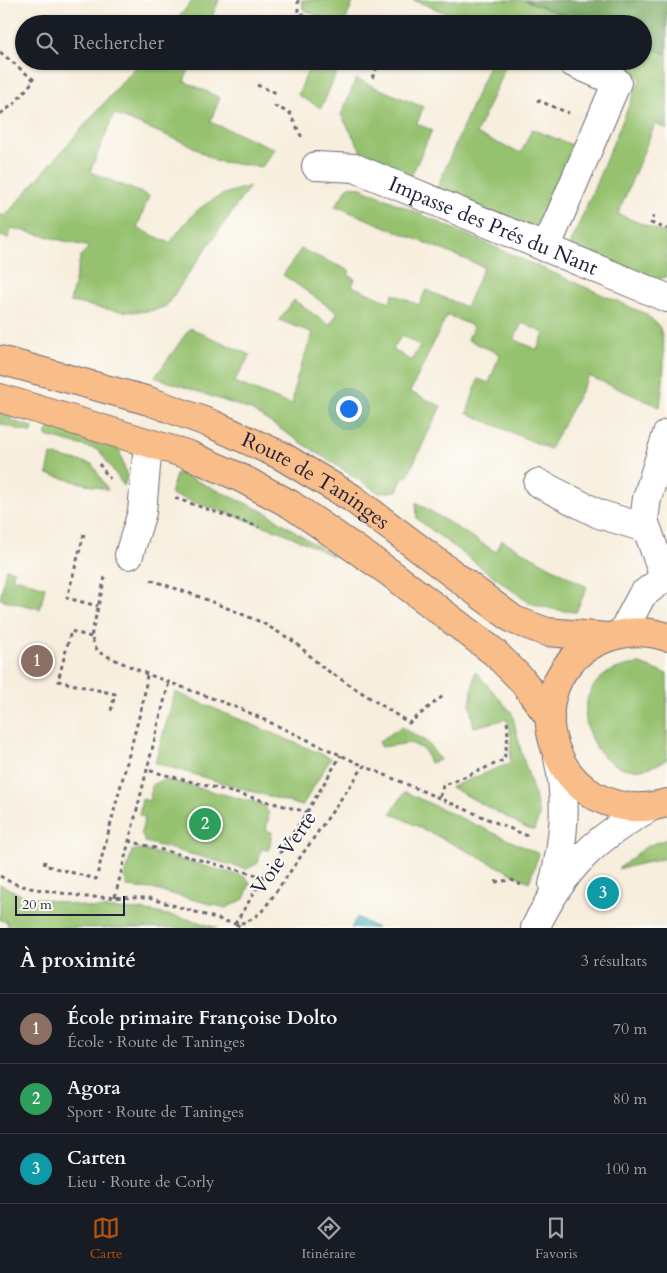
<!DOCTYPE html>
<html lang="fr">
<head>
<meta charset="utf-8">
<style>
  body { margin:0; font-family:Cardo,serif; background:#242831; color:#f1f3f6 }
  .scale { position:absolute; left:15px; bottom:12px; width:110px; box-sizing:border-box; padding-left:5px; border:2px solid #22223b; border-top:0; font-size:14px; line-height:18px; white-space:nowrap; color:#22223b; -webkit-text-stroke:4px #fdfcf7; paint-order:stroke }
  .you { position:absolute; left:348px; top:408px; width:18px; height:18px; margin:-12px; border:4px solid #fff; border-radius:50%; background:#1a73e8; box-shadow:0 0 0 8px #1a73e833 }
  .badge { display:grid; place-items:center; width:32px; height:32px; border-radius:50%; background:#b45309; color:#fff; font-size:16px; font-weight:700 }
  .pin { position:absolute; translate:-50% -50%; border:2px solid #fff; box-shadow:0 1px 5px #0006 }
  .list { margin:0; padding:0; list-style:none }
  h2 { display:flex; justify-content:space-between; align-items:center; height:65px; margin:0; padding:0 20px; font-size:21px }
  h2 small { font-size:16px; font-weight:400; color:#9ea1a6 }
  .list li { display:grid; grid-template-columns:32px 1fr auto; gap:15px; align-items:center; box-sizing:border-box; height:70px; padding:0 20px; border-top:1px solid #363941 }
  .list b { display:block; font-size:19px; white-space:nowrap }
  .list p { margin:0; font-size:16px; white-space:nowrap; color:#9ea1a6 }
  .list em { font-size:16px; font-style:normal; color:#9ea1a6 }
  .icon { flex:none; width:28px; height:28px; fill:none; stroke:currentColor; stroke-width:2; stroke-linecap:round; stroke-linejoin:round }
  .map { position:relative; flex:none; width:667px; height:928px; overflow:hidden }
  .search { position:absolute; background:#171b24; box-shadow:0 1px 4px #0004; left:15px; right:15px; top:15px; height:55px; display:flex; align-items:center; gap:12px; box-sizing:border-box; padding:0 18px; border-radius:28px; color:#9ea1a6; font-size:19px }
  .sheet { height:275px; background:#171b24 }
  nav { display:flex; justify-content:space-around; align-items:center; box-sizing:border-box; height:70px; border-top:1px solid #363941; background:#171b24; font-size:14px; color:#9ea1a6 }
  nav a { display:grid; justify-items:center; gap:2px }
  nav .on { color:#b45309 }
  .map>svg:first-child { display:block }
</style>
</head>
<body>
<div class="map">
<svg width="667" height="928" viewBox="0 0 667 928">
  <rect width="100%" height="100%" fill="#fdfcf7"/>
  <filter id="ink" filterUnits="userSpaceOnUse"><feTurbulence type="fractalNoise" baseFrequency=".02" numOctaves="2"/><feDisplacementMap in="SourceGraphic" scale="10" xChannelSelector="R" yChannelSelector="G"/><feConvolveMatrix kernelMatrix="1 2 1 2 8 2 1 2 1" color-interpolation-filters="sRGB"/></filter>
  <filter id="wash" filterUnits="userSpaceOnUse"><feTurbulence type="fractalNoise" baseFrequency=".0096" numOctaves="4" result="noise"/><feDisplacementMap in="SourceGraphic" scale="20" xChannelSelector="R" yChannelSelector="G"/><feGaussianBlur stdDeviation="1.12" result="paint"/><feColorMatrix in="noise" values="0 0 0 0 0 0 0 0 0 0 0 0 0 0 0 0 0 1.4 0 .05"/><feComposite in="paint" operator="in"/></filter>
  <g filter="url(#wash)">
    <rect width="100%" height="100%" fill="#f7eedd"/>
    <path fill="#96c270" stroke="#5c7256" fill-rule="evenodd" d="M193 0H219L209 24H173Z
      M302 0H354L344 24H329V22L303 9Z
      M413 0H524L587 24H532L525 21 524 24H451L454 16Z
      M643 45 667 54V129L655 124 618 214 667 234V277L654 280 570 245 641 77 603 61H643Z
      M141 61H193L184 81 220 98 210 122 275 149 262 167 215 161 190 145 114 114 90 172 149 196 137 228 170 243C195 208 208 197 250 186L166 306C137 319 100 307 70 302L81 255 89 247 12 228 8 238 0 236V214L5 216Z
      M312 61H342L321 108 298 95Z
      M491 61H508L476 134 521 153 532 129 577 147 540 232 436 190Z
      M356 79 423 107 417 124 432 130 411 177 364 156 341 115Z
      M349 186 359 187 646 314C650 318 657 323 660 328 667 350 663 384 660 407L589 376 550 449 467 413 478 379 489 383 500 354 468 340 473 326 447 315 410 392 441 406 407 477 404 475 397 491 379 493 251 410 155 377 190 328 250 355 234 382 292 405 296 380 313 333 279 320 294 300 329 325 338 313 283 275 301 249 350 271 348 275 355 279 352 286 389 302 393 294 419 305 426 290 466 307 484 267 335 206ZM522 323 544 333 537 350 514 339ZM402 335 420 346 411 361 393 349Z
      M0 409 14 412 12 421 33 427 32 433 0 424Z
      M51 423 118 445 127 477 124 486 99 450 46 436Z
      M51 455 92 464 108 490 47 474Z
      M177 472 267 513 333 556 282 532 170 494Z
      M416 502 496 552 502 540 587 587 576 612 557 610 529 603 417 519Z
      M6 569 14 571 12 577 45 587 40 609 0 599Z
      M640 664 667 674V759C592 808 542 670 640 664Z
      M475 671 512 713 521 751 536 800 539 817 534 830 528 829 451 787 510 763 511 736 507 719 474 727 470 705Z
      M175 692 331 758 302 806 155 763Z
      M402 727 427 742 440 760 430 763 424 749 410 743 381 747 379 741Z
      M165 779 264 805 269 814 266 831 272 832 269 850 261 849 258 863 247 869 145 842 141 833 145 817 139 815 142 799 149 801 152 785Z
      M405 792 539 854 529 882 391 813Z
      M667 839V858L618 869 647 846Z
      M140 849 246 877 250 883 244 899 226 908 152 889 126 887 125 877 132 851Z
      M0 884 21 895 93 908 142 910 188 919 217 928H7L8 922 0 920Z"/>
    <path fill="#78a862" stroke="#4d654e" d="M524 0H667V54L643 45V24H587Z"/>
    <path fill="#41b0be" stroke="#32697c" d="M357 917 377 928H351Z"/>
  </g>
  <g filter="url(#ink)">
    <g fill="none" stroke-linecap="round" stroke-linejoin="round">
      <defs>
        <g id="minor">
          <path id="s1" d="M316 166 355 168 667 298"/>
          <path d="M546 248 617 82 573 63"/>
          <path d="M538 483 599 514 645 528"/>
          <path d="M129 555 142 512 148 444"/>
          <path d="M664 577 644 520 647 498 667 434"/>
          <path d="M622 633 642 595 667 576"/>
          <path d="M553 885C564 842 568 801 558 758"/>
          <path d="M535 928C564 868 594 839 651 807"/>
        </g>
        <g id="major">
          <path id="s2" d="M0 360 149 401 212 424 280 455 352 498 514 620 547 632 608 637"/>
          <path d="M0 398 189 455 239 477 290 504 389 572 494 652 522 680 550 718"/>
          <path d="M667 637C646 630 625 631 604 639 503 680 554 834 667 803"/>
        </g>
      </defs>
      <use href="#minor" stroke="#6d6974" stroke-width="30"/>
      <use href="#major" stroke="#6d6974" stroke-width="30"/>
      <path stroke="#6d6974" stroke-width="3" stroke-dasharray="4 4" stroke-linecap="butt" d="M298 0V13L310 18
        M0 52 34 80 14 104 0 114
        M372 78 380 61
        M257 85 279 94
        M537 100 569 113
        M274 106 290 113 302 138
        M654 215 651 223 667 229
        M99 464 110 479
        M175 498 259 527
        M84 534 67 598 98 606
        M105 577 91 637 98 652 147 674 241 709 364 766
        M151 580 200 597 261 622 295 642 322 667 409 723 443 696
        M91 637 71 631 58 681 115 694 111 711
        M440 797 443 786 504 760 508 736 507 718
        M307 812 341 755
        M129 841 264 877 307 812 147 770
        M45 861 44 865 96 879 144 698 147 674
        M0 876 12 883 30 888 86 897 149 898 235 924C247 923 255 918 264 909L364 766 530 837
        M495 882 512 880 521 885
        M115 897 169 682
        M235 924 264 877
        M236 924 243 928"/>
      <use href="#minor" stroke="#fff" stroke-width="28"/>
      <use href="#major" stroke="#f8bd89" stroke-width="28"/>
    </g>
  </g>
  <g text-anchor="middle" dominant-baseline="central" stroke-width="4" stroke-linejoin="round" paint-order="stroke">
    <g font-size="21" fill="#22223b" stroke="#fdfcf7">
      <text stroke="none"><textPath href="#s1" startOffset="189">Impasse des Prés du Nant</textPath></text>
      <text stroke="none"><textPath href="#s2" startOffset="340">Route de Taninges</textPath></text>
      <text transform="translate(284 853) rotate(-55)">Voie Verte</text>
    </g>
  </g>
</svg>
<div class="scale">20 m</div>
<div class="you"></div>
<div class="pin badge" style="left:37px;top:661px;background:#8d6e63">1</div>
<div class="pin badge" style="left:205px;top:824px;background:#2e9e5b">2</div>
<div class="pin badge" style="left:603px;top:893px;background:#0f9aa8">3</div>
<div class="search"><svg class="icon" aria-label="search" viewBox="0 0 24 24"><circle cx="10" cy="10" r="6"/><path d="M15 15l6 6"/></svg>Rechercher</div>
</div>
<section class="sheet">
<h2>À proximité<small>3 résultats</small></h2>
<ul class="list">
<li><span class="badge" style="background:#8d6e63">1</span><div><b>École primaire Françoise Dolto</b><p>École · Route de Taninges</p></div><em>70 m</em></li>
<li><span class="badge" style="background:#2e9e5b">2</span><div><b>Agora</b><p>Sport · Route de Taninges</p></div><em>80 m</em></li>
<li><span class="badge" style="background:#0f9aa8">3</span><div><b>Carten</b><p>Lieu · Route de Corly</p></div><em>100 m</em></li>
</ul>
</section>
<nav>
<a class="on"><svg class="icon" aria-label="map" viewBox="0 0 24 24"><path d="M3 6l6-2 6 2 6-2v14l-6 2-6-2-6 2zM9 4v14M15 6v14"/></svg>Carte</a>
<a><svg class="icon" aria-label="directions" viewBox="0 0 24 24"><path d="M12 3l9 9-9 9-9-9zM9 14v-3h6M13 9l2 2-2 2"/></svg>Itinéraire</a>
<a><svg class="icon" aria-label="saved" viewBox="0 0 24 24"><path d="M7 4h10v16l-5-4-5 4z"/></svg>Favoris</a>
</nav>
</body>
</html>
